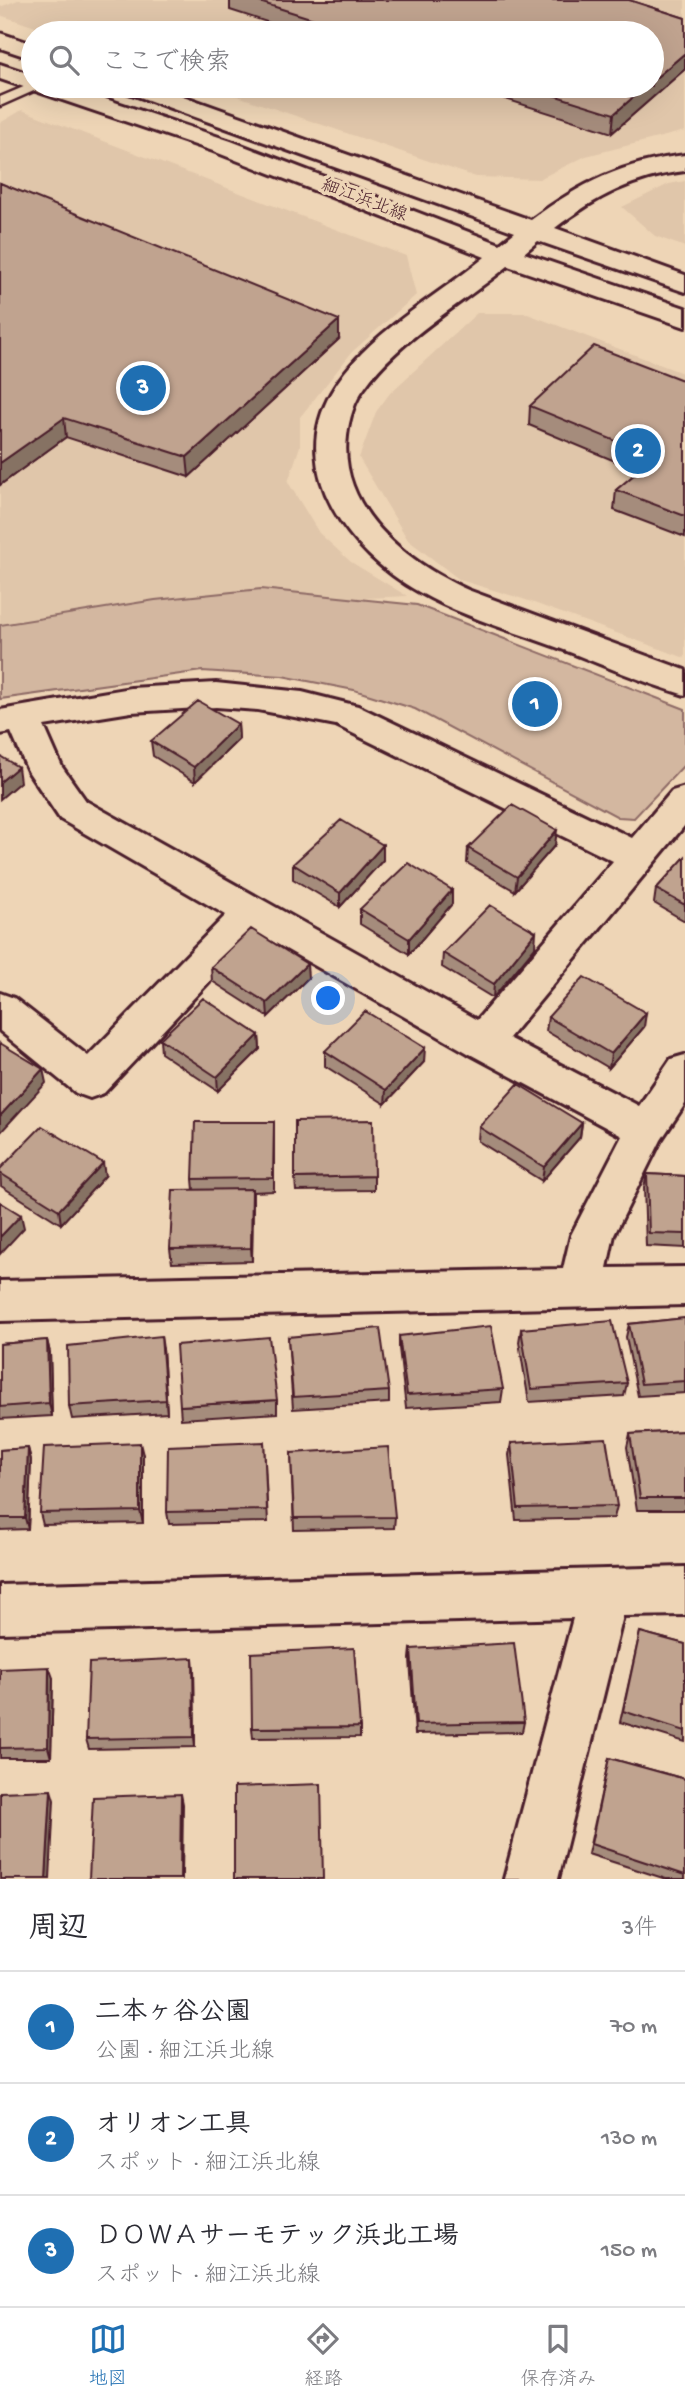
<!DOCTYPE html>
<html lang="ja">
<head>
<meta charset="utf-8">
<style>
  body { margin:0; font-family:"Gochi Hand","Klee One",sans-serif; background:#f7f7f7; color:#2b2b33 }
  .you { position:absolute; left:329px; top:999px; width:24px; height:24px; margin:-18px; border:5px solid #fff; border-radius:50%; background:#1a73e8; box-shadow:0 0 0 10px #1a73e833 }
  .badge { display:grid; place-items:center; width:46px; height:46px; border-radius:50%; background:#1f6fb2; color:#fff; font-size:23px; font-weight:700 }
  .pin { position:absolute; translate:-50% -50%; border:4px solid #fff; box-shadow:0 2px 7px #0006 }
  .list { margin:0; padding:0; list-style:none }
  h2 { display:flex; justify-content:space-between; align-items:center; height:91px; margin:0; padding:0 28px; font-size:30px }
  h2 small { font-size:23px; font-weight:400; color:#7c7c81 }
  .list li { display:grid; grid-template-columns:46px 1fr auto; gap:21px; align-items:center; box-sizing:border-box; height:112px; padding:0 28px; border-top:2px solid #e1e1e2 }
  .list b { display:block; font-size:26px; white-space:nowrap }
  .list p { margin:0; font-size:23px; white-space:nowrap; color:#7c7c81 }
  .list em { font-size:23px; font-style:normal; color:#7c7c81 }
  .icon { flex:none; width:38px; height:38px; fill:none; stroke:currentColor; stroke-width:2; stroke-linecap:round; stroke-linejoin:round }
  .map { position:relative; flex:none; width:685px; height:1879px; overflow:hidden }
  .search { position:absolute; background:#fff; box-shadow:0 7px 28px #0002; left:21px; right:21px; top:21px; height:77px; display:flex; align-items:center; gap:18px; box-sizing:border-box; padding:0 24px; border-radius:38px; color:#7c7c81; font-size:26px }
  .sheet { height:427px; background:#fff }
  nav { display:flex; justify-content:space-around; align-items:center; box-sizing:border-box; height:98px; border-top:2px solid #e1e1e2; background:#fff; font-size:19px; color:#7c7c81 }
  nav a { display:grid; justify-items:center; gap:4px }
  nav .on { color:#1f6fb2 }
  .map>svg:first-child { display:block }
</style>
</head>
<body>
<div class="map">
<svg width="685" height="1879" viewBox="0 0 685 1879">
  <rect width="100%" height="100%" fill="#eed5b6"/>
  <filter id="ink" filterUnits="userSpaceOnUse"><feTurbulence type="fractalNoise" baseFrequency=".0143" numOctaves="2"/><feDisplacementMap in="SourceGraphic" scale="14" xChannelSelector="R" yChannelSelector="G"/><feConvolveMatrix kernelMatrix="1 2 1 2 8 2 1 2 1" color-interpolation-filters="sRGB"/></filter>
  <g filter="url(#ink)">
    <path fill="#e0c6aa" d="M18 0H685V131L586 156 539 179 476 177 208 86H652V33H53L0 15V7Z
      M22 110 406 256 416 295 352 352 300 417V446L288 482 319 533 351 562 407 596 331 600 261 589 155 600 0 625V123Z
      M685 181V247L655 236 622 207 669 184Z
      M477 313H525L685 374V658L523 599 460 580 408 540 359 458 376 412 390 393Z"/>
    <path fill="#d3b7a0" stroke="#8e6b66" stroke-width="2" d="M261 589 417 605 685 709V764L634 818 618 817 415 709 354 690 282 676 202 671 0 699V625L155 600Z"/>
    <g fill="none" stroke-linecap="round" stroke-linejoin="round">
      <defs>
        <path id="lane" d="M33 83V86H45L0 106V97Z"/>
        <path id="street" d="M216 683 302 692 358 706 632 838 672 791 685 787V825L509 1038 639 1106 671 1059 685 1055V1104L661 1140 614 1235 607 1268 685 1267V1305L0 1321V1281L563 1269 571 1235 622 1136 468 1053 256 932 104 1093 90 1098 76 1093 0 1031V993L14 998 88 1056 226 915 60 819 28 771 11 732 0 734V710L131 688ZM216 707 258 710 336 725 613 861 477 1020 86 801 62 767 44 726 131 712Z
          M685 1567V1615L623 1616 558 1879H504L573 1618 0 1633V1585Z"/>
        <path id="secondary" d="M0 33 33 44V59L0 48Z
          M0 64 33 75V86H67L231 141 500 244 515 232 123 91 120 86H155L531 220C581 183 623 162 685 155V171C633 177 596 197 555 228L685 275V292L538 241 524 253 685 308V327L508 266C464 302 397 341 365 387 354 401 349 419 347 436 338 510 408 563 468 590L685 670V695C641 682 599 663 556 647 510 630 461 616 419 592 351 554 286 472 331 393 364 335 434 299 485 257L213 151 0 79Z"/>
      </defs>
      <use href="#lane" stroke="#4a1f2b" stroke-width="5"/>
      <use href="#street" stroke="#4a1f2b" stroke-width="6"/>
      <use href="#secondary" stroke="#4a1f2b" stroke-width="6"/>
      <use href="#lane" fill="#eed5b6" fill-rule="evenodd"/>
      <use href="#street" fill="#eed5b6" fill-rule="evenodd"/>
      <use href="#secondary" fill="#eed5b6" fill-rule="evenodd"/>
    </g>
    <path fill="#a58c7b" stroke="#4a1f2b" stroke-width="2" d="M230 0H629L685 18V69L612 133 465 86H652V33H301L230 10Z
      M0 183 339 339 189 477 66 437 0 485Z
      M685 381V537L614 510 616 490 639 471 529 425 530 406Z
      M238 724 239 739 195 782 153 756 151 741Z
      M383 845V860L340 907 293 879V864Z
      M555 845 515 891 467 863 468 848Z
      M685 857V921L654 903 656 889Z
      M452 890V904L409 954 360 924V909Z
      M535 947 493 998 442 967 443 953Z
      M211 967 308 978 268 1017 212 981Z
      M548 1017 644 1027 609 1068 546 1031Z
      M259 1035 260 1049 218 1091 161 1053 160 1039Z
      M325 1051 424 1062 385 1104 325 1066Z
      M274 1122V1191L253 1192 252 1261 172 1263 170 1249 194 1190 193 1179Z
      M582 1123 580 1137 542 1181 478 1141 479 1127Z
      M0 1169 105 1176 61 1224 1 1186Z
      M647 1174 685 1176V1248L646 1246 644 1187Z
      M374 1176V1190L296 1191 295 1178Z
      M685 1318V1393L638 1396 626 1337 629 1324Z
      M521 1329 627 1383 624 1396 529 1402 519 1342Z
      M399 1336 503 1389 501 1402 406 1408 399 1348Z
      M288 1337 389 1391V1403L293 1409Z
      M47 1340 50 1353 52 1416 0 1419V1344Z
      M163 1349 167 1413 72 1419 69 1406Z
      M277 1400V1413L181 1419 180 1406Z
      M685 1431V1510H637L627 1447 630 1434Z
      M264 1442 268 1522 169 1524 167 1512Z
      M511 1443 617 1506 614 1518 516 1520 509 1455Z
      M28 1448 31 1460 28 1529 0 1530V1450Z
      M291 1453 395 1517 394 1528 294 1530Z
      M143 1455V1523L43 1525 40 1513Z
      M640 1632 685 1644V1742L620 1722Z
      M411 1649 524 1722 522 1732 415 1734 410 1659Z
      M0 1669 53 1678 51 1758H0Z
      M194 1669 195 1747 89 1749 86 1739Z
      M360 1727V1737L253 1738 252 1728Z
      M609 1758 685 1779V1879H666L588 1854Z"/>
    <path fill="#867264" stroke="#4a1f2b" stroke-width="2" d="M685 53V69L612 133 614 114 646 86H652V81Z
      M339 320V339L189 477 187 457Z
      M64 418 66 437 0 485V463Z
      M238 724 239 739 195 782 194 767Z
      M18 767 20 782 0 799V782Z
      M557 830 555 845 515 891 517 877Z
      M383 845V860L340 907V893Z
      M452 890V904L409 954V939Z
      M536 932 535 947 493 998 494 984Z
      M307 964 308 978 268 1017 267 1003Z
      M646 1013 644 1027 609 1068 611 1054Z
      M259 1035 260 1049 218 1091 217 1077Z
      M425 1048 424 1062 385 1104 386 1090Z
      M43 1069 46 1083 0 1133V1116Z
      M582 1123 580 1137 542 1181 544 1167Z
      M103 1163 105 1176 61 1224 59 1210Z
      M252 1189 253 1203 252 1261 251 1248Z
      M21 1215 24 1228 0 1254V1237Z
      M161 1336 163 1349 167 1413 166 1400Z
      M47 1340 50 1353 52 1416 49 1403Z
      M140 1443 143 1455V1523L140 1511Z
      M28 1448 31 1460 28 1529 25 1518Z
      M193 1658 194 1669 195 1747 194 1737Z
      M49 1667 53 1678 51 1758 48 1747Z
      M51 1790 54 1800 50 1879H46Z
      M181 1794 183 1804 182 1879H180Z"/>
    <path fill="#c0a38f" stroke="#4a1f2b" stroke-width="2" d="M253 0H629L685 18V53L652 81V33H358Z
      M524 86H646L614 114Z
      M0 183 339 320 187 457 64 418 0 463Z
      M594 346 685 381V516L616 490 655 457 530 406Z
      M198 701 238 724 194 767 151 741Z
      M0 756 18 767 0 782Z
      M512 805 557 830 517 877 468 848Z
      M341 820 383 845 340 893 293 864Z
      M685 857V905L656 889Z
      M408 863 452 890 409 939 360 909Z
      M490 905 536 932 494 984 443 953Z
      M251 929 307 964 267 1003 211 967Z
      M584 977 646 1013 611 1054 548 1017Z
      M203 998 259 1035 217 1077 160 1039Z
      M365 1011 425 1048 386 1090 325 1051Z
      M0 1043 43 1069 0 1116Z
      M518 1084 582 1123 544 1167 479 1127Z
      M373 1120 374 1176 295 1178V1121Z
      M195 1122H274L273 1178 193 1179Z
      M42 1126 103 1163 59 1210 0 1173V1169Z
      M647 1174 685 1176V1234L649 1233Z
      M252 1189 251 1248 170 1249 173 1190Z
      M0 1202 21 1215 0 1237Z
      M685 1318V1381L641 1384 629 1324Z
      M612 1321 627 1383 531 1389 521 1329Z
      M491 1326 503 1389 407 1395 399 1336Z
      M380 1328 389 1391 293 1397 288 1337Z
      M161 1336 166 1400 69 1406 68 1346Z
      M269 1337 277 1400 180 1406 176 1345Z
      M47 1340 49 1403 0 1407V1344Z
      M685 1431V1498H640L630 1434Z
      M606 1438 617 1506 518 1508 511 1443Z
      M264 1442 267 1510 167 1512 168 1446Z
      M140 1443V1511L40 1513 44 1447Z
      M388 1447 395 1517 294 1518 291 1453Z
      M28 1448 25 1518H0V1450Z
      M640 1632 685 1644V1731L623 1711Z
      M514 1643 524 1722 416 1724 411 1649Z
      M354 1648 360 1727 252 1728 251 1653Z
      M193 1658 194 1737 86 1739 89 1663Z
      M49 1667 48 1747 0 1748V1669Z
      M609 1758 685 1779V1875L591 1844Z
      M321 1784 323 1879H234V1787Z
      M51 1790 46 1879H0V1792Z
      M181 1794 180 1879H89L93 1797Z"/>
  </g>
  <g text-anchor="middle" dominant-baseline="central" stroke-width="7" stroke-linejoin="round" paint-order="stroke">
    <g font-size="18" fill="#4a1f2b" stroke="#eed5b6">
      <text transform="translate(364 201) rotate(21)">細江浜北線</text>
    </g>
  </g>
</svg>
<div class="you"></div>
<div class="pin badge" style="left:535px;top:704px">1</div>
<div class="pin badge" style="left:638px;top:451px">2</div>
<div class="pin badge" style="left:143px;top:388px">3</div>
<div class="search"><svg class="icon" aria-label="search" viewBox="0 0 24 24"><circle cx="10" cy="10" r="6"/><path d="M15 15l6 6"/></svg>ここで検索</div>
</div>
<section class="sheet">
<h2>周辺<small>3件</small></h2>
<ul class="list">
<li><span class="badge">1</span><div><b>二本ヶ谷公園</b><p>公園 · 細江浜北線</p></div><em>70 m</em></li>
<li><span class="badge">2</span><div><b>オリオン工具</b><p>スポット · 細江浜北線</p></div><em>130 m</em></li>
<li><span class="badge">3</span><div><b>ＤＯＷＡサーモテック浜北工場</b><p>スポット · 細江浜北線</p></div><em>150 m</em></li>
</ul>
</section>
<nav>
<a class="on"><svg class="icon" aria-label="map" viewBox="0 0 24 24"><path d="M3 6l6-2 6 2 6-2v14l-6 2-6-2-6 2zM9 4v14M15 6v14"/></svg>地図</a>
<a><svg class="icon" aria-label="directions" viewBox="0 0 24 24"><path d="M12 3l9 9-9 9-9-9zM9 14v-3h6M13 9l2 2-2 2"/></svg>経路</a>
<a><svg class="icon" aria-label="saved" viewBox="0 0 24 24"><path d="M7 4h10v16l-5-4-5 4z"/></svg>保存済み</a>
</nav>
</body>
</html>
